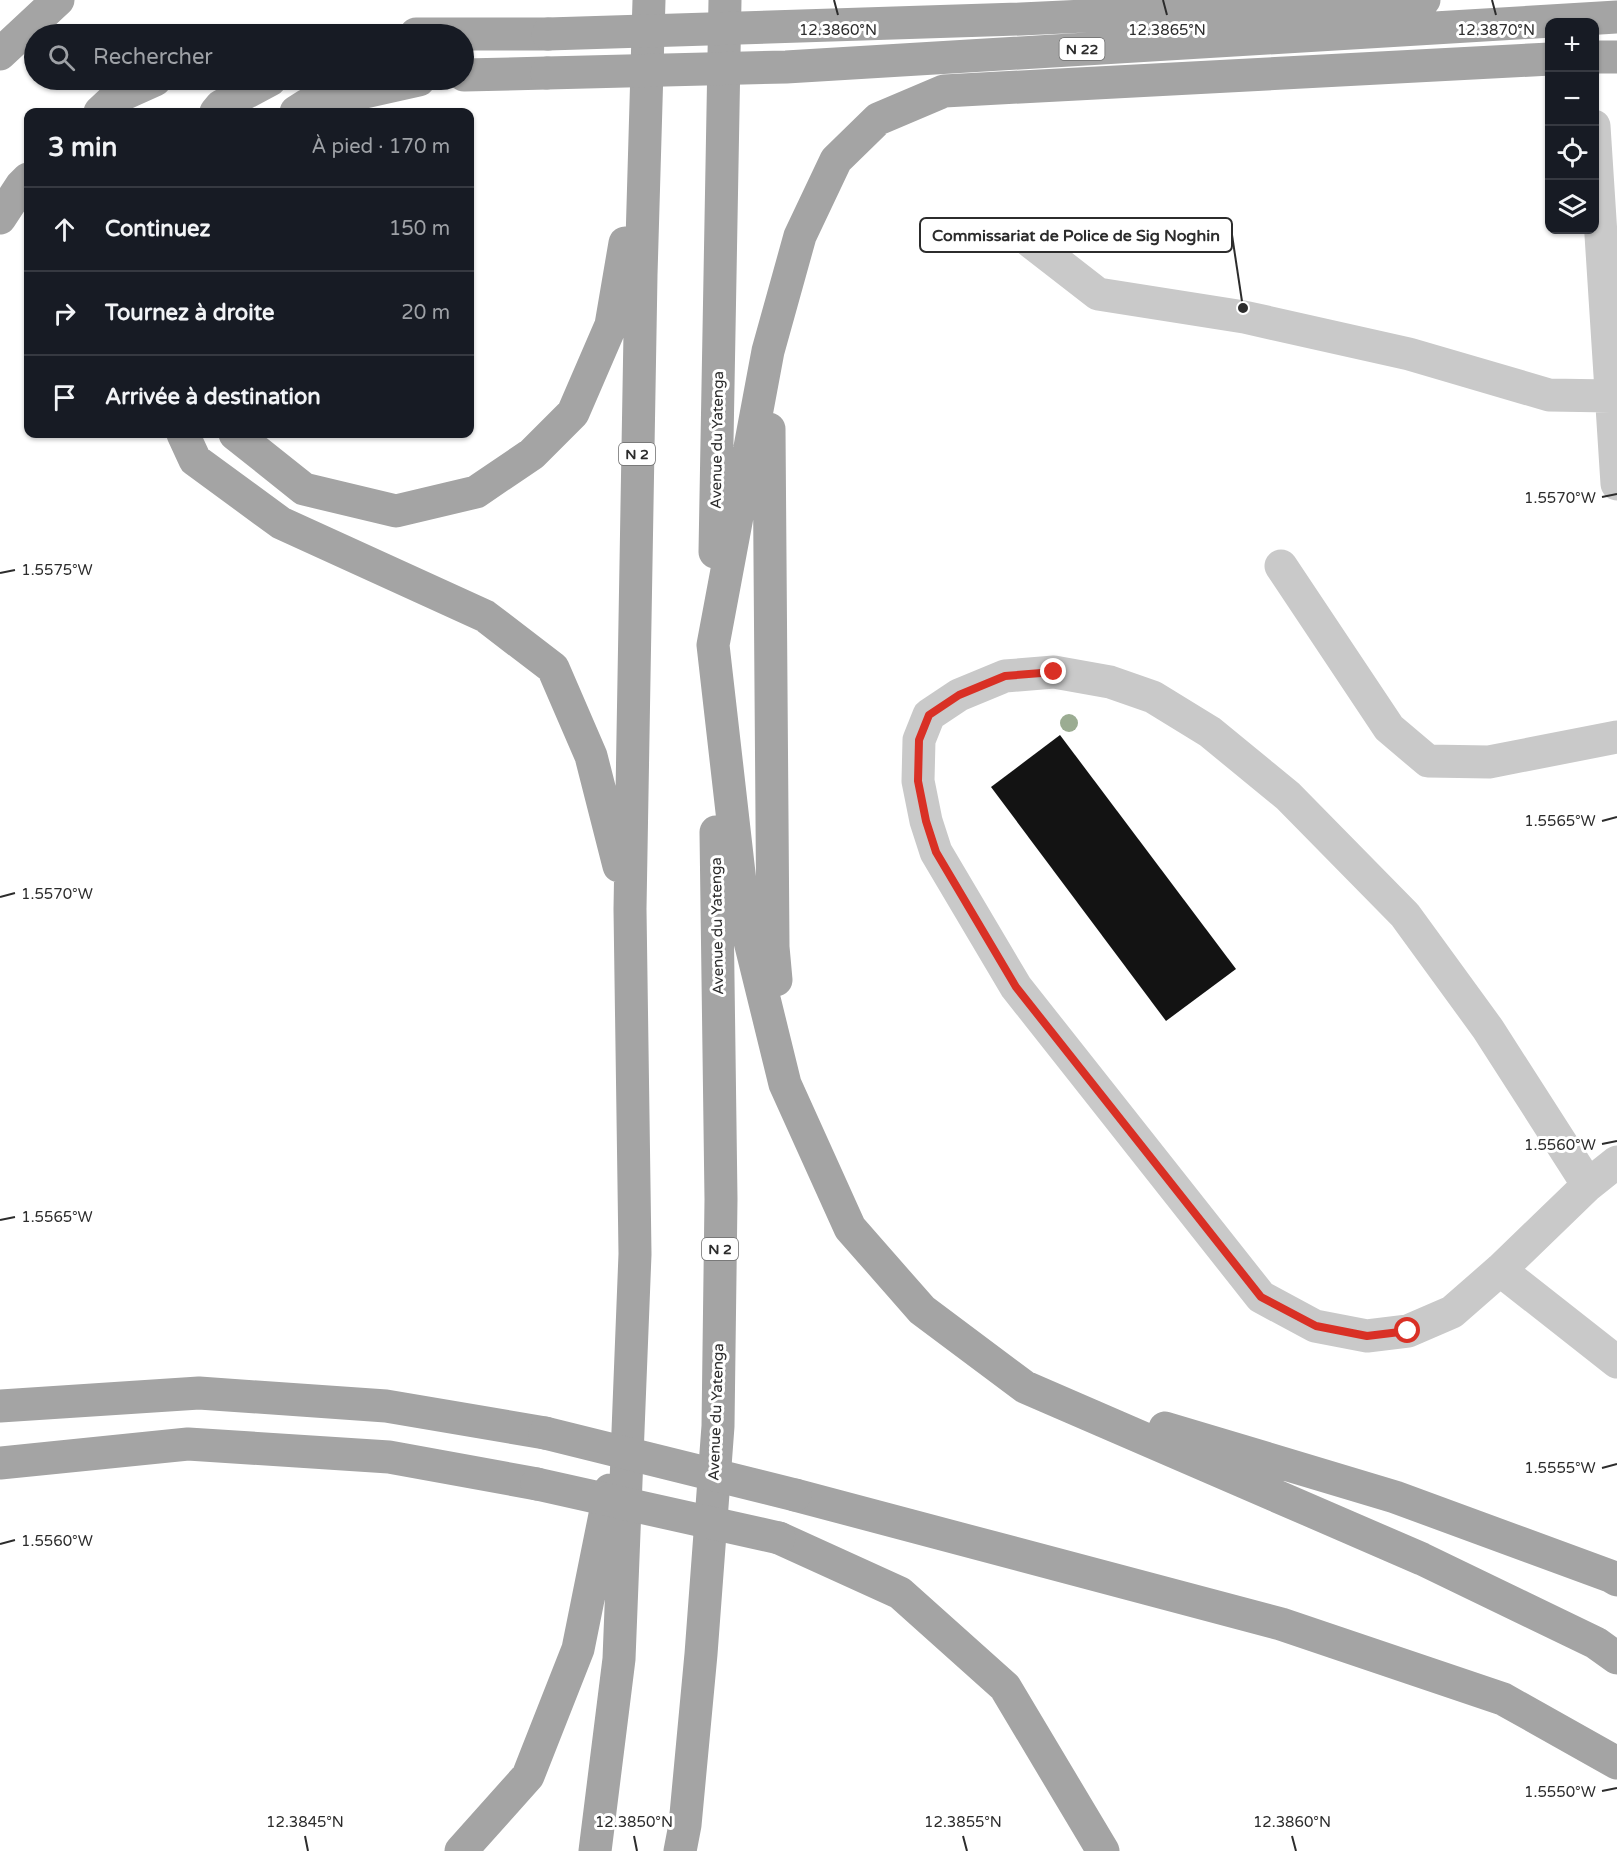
<!DOCTYPE html>
<html lang="fr">
<head>
<meta charset="utf-8">
<style>
  body { margin:0; font-family:"Varela Round",sans-serif; background:#242831; color:#f1f3f6 }
  .controls { position:absolute; right:18px; top:18px; display:grid; overflow:hidden; border-radius:12px; box-shadow:0 2px 4px #0004 }
  .controls button { width:54px; height:54px; display:grid; place-items:center; padding:0; border:0; border-bottom:2px solid #363941; background:#171b24; color:#f1f3f6; font:30px sans-serif }
  .stop { position:absolute; width:18px; height:18px; margin:-14px; border:4px solid #d93025; border-radius:50%; background:#fff }
  .stop.end { background:#d93025; border-color:#fff; box-shadow:0 2px 6px #0008 }
  .list { margin:0; padding:0; list-style:none }
  h2 { display:flex; justify-content:space-between; align-items:center; height:78px; margin:0; padding:0 24px; font-size:26px }
  h2 small { font-size:20px; font-weight:400; color:#9ea1a6 }
  .list li { display:grid; grid-template-columns:39px 1fr auto; gap:18px; align-items:center; box-sizing:border-box; height:84px; padding:0 24px; border-top:2px solid #363941 }
  .list b { display:block; font-size:22px; white-space:nowrap }
  .list em { font-size:20px; font-style:normal; color:#9ea1a6 }
  .icon { flex:none; width:33px; height:33px; fill:none; stroke:currentColor; stroke-width:2; stroke-linecap:round; stroke-linejoin:round }
  .map { position:relative; flex:none; width:1617px; height:1851px; overflow:hidden }
  .search { position:absolute; background:#171b24; box-shadow:0 2px 4px #0004; left:24px; top:24px; width:450px; height:66px; display:flex; align-items:center; gap:15px; box-sizing:border-box; padding:0 21px; border-radius:33px; color:#9ea1a6; font-size:22px }
  .panel { position:absolute; background:#171b24; box-shadow:0 2px 4px #0004; left:24px; top:108px; width:450px; height:330px; border-radius:12px }
  .map>svg:first-child { display:block }
</style>
</head>
<body>
<div class="map">
<svg width="1617" height="1851" viewBox="0 0 1617 1851">
  <rect width="100%" height="100%" fill="#fff"/>
  <path fill="#131313" d="M1060 735 1236 969 1166 1021 991 787Z"/>
  <g fill="none" stroke-linecap="round" stroke-linejoin="round">
    <path stroke="#c9c9c9" stroke-width="33" d="M1594 126 1617 484
      M1031 242 1098 294 1244 317 1409 354 1549 395 1611 396
      M1281 566 1389 728 1428 761 1489 762 1617 737
      M1588 1185 1488 1029 1405 915 1288 796 1210 732 1153 697 1110 682 1054 672 1005 676 959 695 929 715 919 740 918 781 926 821 936 852 1016 987 1261 1297 1315 1326 1367 1336 1408 1331 1452 1312 1500 1270 1588 1185 1617 1162
      M1500 1270 1617 1362"/>
    <path stroke="#a4a4a4" stroke-width="33" d="M416 34H548
      M0 54 58 0
      M1594 57H1617
      M1550 59 944 91 878 119 836 160 800 236 768 351 713 645 744 917 785 1084 850 1228 922 1310 1025 1387 1422 1559 1596 1643 1617 1658
      M464 75 547 73
      M100 112 115 98 155 80
      M216 112 221 106 270 80
      M296 112 307 105 419 80
      M0 218 21 186 28 179
      M769 429 773 947 776 980
      M183 434 195 460 281 523 485 616 553 668 591 756 619 866
      M235 434 304 489 396 511 476 492 532 454 573 413 611 325 625 243
      M715 552 725 0
      M0 1406 199 1393 386 1406 545 1433
      M1165 1428 1395 1497 1610 1576 1617 1580
      M0 1463 188 1444 389 1457 537 1484
      M795 1495 1281 1624 1503 1699 1617 1763
      M779 1538 900 1593 1005 1687 1103 1851
      M461 1851 528 1776 578 1649 610 1490
      M595 1851 619 1659 635 1254 630 909 641 275 649 0
      M680 1851 685 1825 701 1654 718 1426 721 1199 716 832"/>
    <path stroke="#a4a4a4" stroke-width="33" d="M548 34 1021 19 1424 0
      M547 73 786 67 1617 17
      M545 1433 795 1495
      M537 1484 779 1538"/>
  </g>
  <circle fill="#9bac92" cx="1069" cy="723" r="9"/>
  <g fill="none" stroke-linecap="round" stroke-linejoin="round">
    <path stroke="#d93025" stroke-width="8" d="M1054 672 1005 676 959 695 929 715 919 740 918 781 926 821 936 852 1016 987 1261 1297 1316 1326 1367 1336 1408 1331"/>
  </g>
  <path fill="none" stroke="#2c2c2c" stroke-width="2" d="M834 0 838 15M1163 0 1167 15M1492 0 1496 15M1602 497 1617 494M0 573 15 570M1602 821 1617 817M0 897 15 893M1602 1144 1617 1141M0 1220 15 1217M1602 1468 1617 1464M0 1544 15 1540M1602 1791 1617 1788M305 1836 308 1851M634 1836 637 1851M963 1836 967 1851M1292 1836 1296 1851"/>
  <g text-anchor="middle" dominant-baseline="central" stroke-width="6" stroke-linejoin="round" paint-order="stroke">
    <g fill="#fff" stroke="#6b6b6b" stroke-width="1.5">
      <rect x="1059.5" y="38" width="45" height="22" rx="4.5"/>
      <rect x="619" y="443" width="36" height="22" rx="4.5"/>
      <rect x="702" y="1238" width="36" height="22" rx="4.5"/>
    </g>
    <g font-size="14" font-weight="bold" fill="#2c2c2c">
      <text x="1082" y="49">N 22</text>
      <text x="637" y="454">N 2</text>
      <text x="720" y="1249">N 2</text>
    </g>
    <g font-size="15" fill="#2c2c2c" stroke="#fff">
      <text transform="translate(717 440) rotate(-89)">Avenue du Yatenga</text>
      <text transform="translate(717 926) rotate(-91)">Avenue du Yatenga</text>
      <text transform="translate(716 1412) rotate(-88)">Avenue du Yatenga</text>
    </g>
  </g>
  <g font-size="15" text-anchor="middle" fill="#2c2c2c" stroke="#fff" stroke-width="6" stroke-linejoin="round" paint-order="stroke">
    <text x="838" y="35">12.3860°N</text>
    <text x="1167" y="35">12.3865°N</text>
    <text x="1496" y="35">12.3870°N</text>
    <text x="1560" y="503">1.5570°W</text>
    <text x="57" y="575">1.5575°W</text>
    <text x="1560" y="826">1.5565°W</text>
    <text x="57" y="899">1.5570°W</text>
    <text x="1560" y="1150">1.5560°W</text>
    <text x="57" y="1222">1.5565°W</text>
    <text x="1560" y="1473">1.5555°W</text>
    <text x="57" y="1546">1.5560°W</text>
    <text x="1560" y="1797">1.5550°W</text>
    <text x="305" y="1827">12.3845°N</text>
    <text x="634" y="1827">12.3850°N</text>
    <text x="963" y="1827">12.3855°N</text>
    <text x="1292" y="1827">12.3860°N</text>
  </g>
  <path fill="none" stroke="#2c2c2c" stroke-width="2" d="M1243 308L1232 235"/>
  <circle fill="#2c2c2c" stroke="#fff" stroke-width="2" cx="1243" cy="308" r="6"/>
  <rect fill="#fff" stroke="#2c2c2c" stroke-width="2" x="920" y="218" width="312" height="34" rx="6"/>
  <g font-size="16" text-anchor="middle" font-weight="bold" fill="#2c2c2c">
    <text x="1076" y="241">Commissariat de Police de Sig Noghin</text>
  </g>
</svg>
<div class="controls">
<button>+</button>
<button>−</button>
<button><svg class="icon" aria-label="locate" viewBox="0 0 24 24"><circle cx="12" cy="12" r="6"/><path d="M12 2v4M12 18v4M2 12h4M18 12h4"/></svg></button>
<button><svg class="icon" aria-label="layers" viewBox="0 0 24 24"><path d="M12 4l9 5-9 5-9-5zM3 14l9 5 9-5"/></svg></button>
</div>
<div class="stop" style="left:1408px;top:1331px"></div>
<div class="stop end" style="left:1054px;top:672px"></div>
<div class="search"><svg class="icon" aria-label="search" viewBox="0 0 24 24"><circle cx="10" cy="10" r="6"/><path d="M15 15l6 6"/></svg>Rechercher</div>
<section class="panel">
<h2>3 min<small>À pied · 170 m</small></h2>
<ul class="list">
<li><svg class="icon" aria-label="ahead" viewBox="0 0 24 24"><path d="M12 20V5M6 11l6-6 6 6"/></svg><div><b>Continuez</b></div><em>150 m</em></li>
<li><svg class="icon" aria-label="right" viewBox="0 0 24 24"><path d="M7 20v-9h11M14 6l5 5-5 5"/></svg><div><b>Tournez à droite</b></div><em>20 m</em></li>
<li><svg class="icon" aria-label="arrive" viewBox="0 0 24 24"><path d="M6 21V4h12l-3 4 3 4H6"/></svg><div><b>Arrivée à destination</b></div></li>
</ul>
</section>
</div>
</body>
</html>
